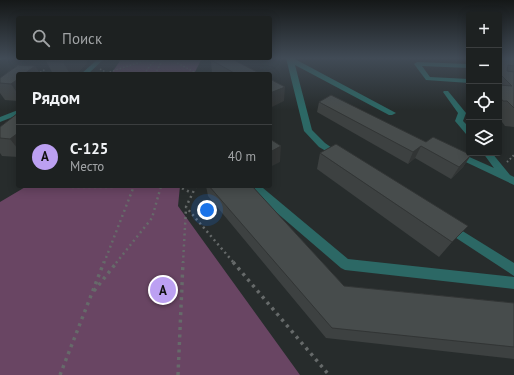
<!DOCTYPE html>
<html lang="ru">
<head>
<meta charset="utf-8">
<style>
  body { margin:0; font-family:"PT Sans",sans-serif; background:#2a2e2e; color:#f1f3f6 }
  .controls { position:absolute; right:12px; top:12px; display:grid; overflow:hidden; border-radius:4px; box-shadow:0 2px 10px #0003 }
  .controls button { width:36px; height:36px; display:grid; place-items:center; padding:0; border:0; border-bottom:1px solid #3b3e3f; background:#1d2121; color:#f1f3f6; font:20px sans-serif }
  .you { position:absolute; left:207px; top:210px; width:14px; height:14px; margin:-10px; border:3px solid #fff; border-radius:50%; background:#1a73e8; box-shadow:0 0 0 6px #1a73e833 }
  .badge { display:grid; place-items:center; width:26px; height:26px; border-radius:50%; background:#bca0f2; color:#111; font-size:13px; font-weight:700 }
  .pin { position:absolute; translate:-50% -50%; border:2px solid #fff; box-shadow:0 1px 4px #0006 }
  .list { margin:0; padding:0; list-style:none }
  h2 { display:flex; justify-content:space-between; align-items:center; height:52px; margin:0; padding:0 16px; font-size:17px }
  h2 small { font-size:13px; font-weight:400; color:#a0a3a5 }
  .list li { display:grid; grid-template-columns:26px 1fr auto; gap:12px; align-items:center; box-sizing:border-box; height:64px; padding:0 16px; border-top:1px solid #3b3e3f }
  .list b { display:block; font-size:15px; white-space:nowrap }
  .list p { margin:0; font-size:13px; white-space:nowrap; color:#a0a3a5 }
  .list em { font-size:13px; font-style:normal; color:#a0a3a5 }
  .icon { flex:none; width:22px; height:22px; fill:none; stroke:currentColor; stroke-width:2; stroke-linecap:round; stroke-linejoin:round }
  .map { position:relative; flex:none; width:514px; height:375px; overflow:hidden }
  .search { position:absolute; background:#1d2121; box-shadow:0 2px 10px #0003; left:16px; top:16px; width:256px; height:44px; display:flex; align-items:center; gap:10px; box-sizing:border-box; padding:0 14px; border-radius:4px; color:#a0a3a5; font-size:15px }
  .panel { position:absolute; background:#1d2121; box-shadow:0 2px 10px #0003; left:16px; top:72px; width:256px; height:116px; border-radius:4px }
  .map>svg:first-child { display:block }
</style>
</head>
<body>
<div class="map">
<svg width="514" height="375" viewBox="0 0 514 375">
  <rect width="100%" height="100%" fill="#272c2c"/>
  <path fill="#694563" d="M122 58H202L194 74H111Z
    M27 186H180L178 206 300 375H0V202Z"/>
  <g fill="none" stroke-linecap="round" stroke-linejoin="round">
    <path stroke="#666a6a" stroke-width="1.5" stroke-dasharray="1.5 2" stroke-linecap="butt" d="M154 58H167
      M168 58 196 73
      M100 69 109 74
      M37 74 46 69
      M103 74 153 58
      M144 74 155 59
      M155 74 163 59"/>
    <path stroke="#666a6a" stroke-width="2" stroke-dasharray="1.5 2.5" stroke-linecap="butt" d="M507 162 514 155"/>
    <path stroke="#666a6a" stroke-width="2.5" stroke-dasharray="2 3.5" stroke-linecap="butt" d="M177 186 192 193
      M196 186 186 207 234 263
      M72 187H116
      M104 263 134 186
      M116 263 152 218 161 186
      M183 263 186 208"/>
    <path stroke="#666a6a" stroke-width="3.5" stroke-dasharray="3 4.5" stroke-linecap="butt" d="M233 262 329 375
      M94 291 117 262
      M60 375 104 262
      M178 375 183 262"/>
    <path fill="#2c6865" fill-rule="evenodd" d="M0 58H6L0 60Z
      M99 58H105L88 74H81Z
      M286 58H293L396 113 392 115H389L295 65 312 130 325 143 342 155 338 158 319 147 304 131Z
      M417 62 469 64V68L422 66 430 77 469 79V83L426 80 414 64Z
      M444 91H448L466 113 463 121 469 127V134H466L455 121 458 113 443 92Z
      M18 110V115L0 122V117Z
      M456 151 494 168 483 153H492L510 175 514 177V185L453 156 452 154Z
      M259 187 263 188 348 259 514 277V289L345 270 341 268 255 194 254 191 255 188Z
      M448 222 514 263V276L444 230 442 227 444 224Z"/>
  </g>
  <path fill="#3d4141" d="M50 58H85L87 63 76 74H53L46 61Z
    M499 58H514V127L505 126 499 118Z
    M211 60 261 74H214L212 73Z
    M35 66 40 74H18V101L5 100 0 93V78Z
    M319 102 426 142 471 155 463 167 451 179 415 158 408 164 317 112Z
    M18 113V157L2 156 0 153V127Z
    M320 153 452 242 439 257 317 169Z
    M206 186H252L344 286 514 303V359L326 338 208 196Z"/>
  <path fill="#323535" d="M68 58H85L87 63 76 74H70L63 62Z
    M35 66 40 74H24Z
    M18 79V94L11 84Z
    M285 87 284 101 270 108V93Z
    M18 133V149L10 139Z
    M281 146 280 162 270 167V152Z
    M421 146 415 158 408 164 413 152Z
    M471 155 463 167 451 179 459 167Z"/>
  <path fill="#474c4c" stroke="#323535" d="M50 58H68L63 62 46 61Z
    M215 58H230L261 74H236L211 60Z
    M499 58H514V66L508 65 507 71 514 72V108L507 101H503L499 96V85L512 86 499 73Z
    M18 65 35 66 24 74H18V79L11 84 0 83V78Z
    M270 79 285 87 270 93Z
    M331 95 426 142 433 137 471 155 459 167 421 146 413 152 319 102Z
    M18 113V133L10 139 0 138V127Z
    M270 139 281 146 270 152Z
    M336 144 468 226 452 242 320 153Z
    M209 186H252L344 286 514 303V347L332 328Z"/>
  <linearGradient id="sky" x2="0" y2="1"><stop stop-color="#151818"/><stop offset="0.53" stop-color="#414b56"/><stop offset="1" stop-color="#414b56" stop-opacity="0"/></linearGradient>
  <rect width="514" height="110" fill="url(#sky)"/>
</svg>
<div class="controls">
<button>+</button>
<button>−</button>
<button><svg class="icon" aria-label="locate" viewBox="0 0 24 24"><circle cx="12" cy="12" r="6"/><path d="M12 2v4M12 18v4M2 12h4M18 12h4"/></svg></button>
<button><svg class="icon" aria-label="layers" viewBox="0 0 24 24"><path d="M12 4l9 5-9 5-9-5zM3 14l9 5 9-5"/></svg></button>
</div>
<div class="you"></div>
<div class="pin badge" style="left:163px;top:290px">A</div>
<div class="search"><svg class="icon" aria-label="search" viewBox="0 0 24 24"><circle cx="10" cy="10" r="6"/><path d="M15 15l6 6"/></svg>Поиск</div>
<section class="panel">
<h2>Рядом<small></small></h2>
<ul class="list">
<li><span class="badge">A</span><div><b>С-125</b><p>Место</p></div><em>40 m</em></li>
</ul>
</section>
</div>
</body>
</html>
